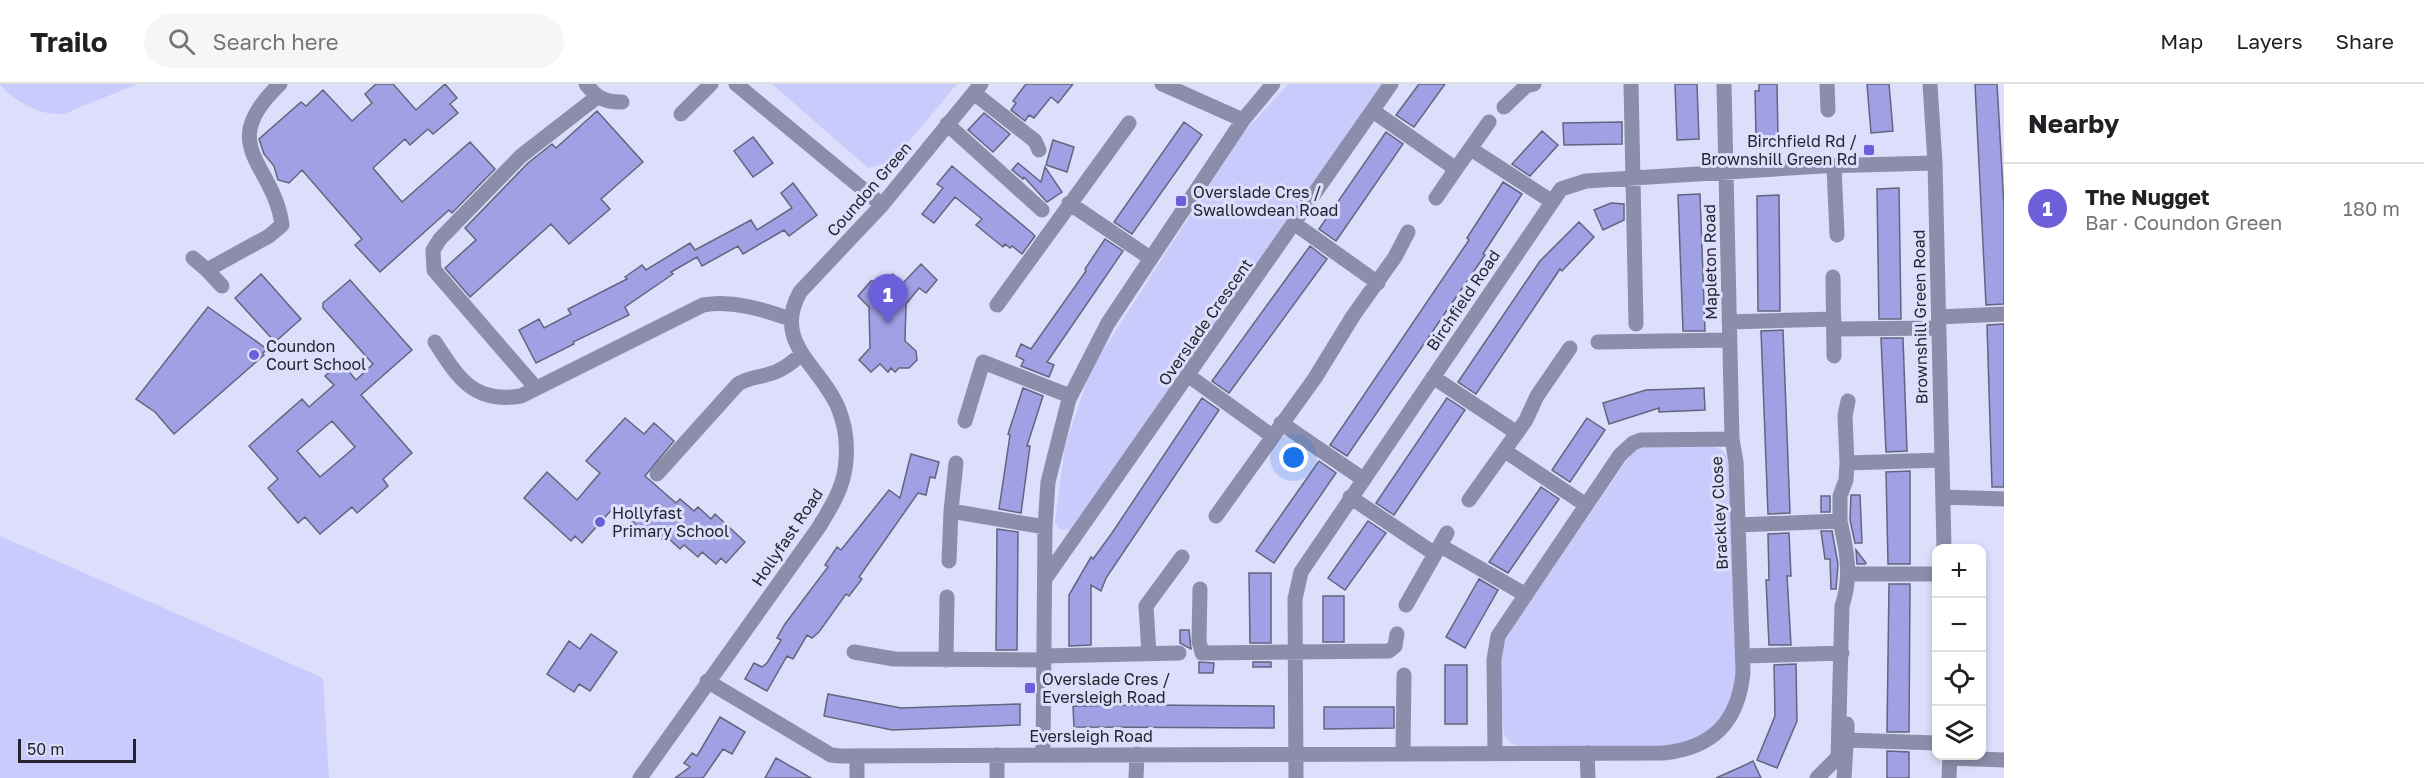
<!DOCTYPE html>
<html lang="en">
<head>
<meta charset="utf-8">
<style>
  body { margin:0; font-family:"Golos Text",sans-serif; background:#f6f6f6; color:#202124 }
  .controls { position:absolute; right:18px; bottom:18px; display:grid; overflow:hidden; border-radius:12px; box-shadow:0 3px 9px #0003 }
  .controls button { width:54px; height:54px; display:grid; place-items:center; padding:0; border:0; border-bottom:2px solid #e0e0e0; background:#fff; color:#202124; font:30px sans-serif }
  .scale { position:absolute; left:18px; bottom:15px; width:118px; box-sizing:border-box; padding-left:6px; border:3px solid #24242f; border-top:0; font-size:16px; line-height:21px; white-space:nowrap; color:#24242f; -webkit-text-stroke:4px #dcdefb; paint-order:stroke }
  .you { position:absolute; left:1294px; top:374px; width:21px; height:21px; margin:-15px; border:4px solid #fff; border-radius:50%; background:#1a73e8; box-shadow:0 0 0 9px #1a73e833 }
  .badge { display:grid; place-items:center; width:39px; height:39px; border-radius:50%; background:#6c60da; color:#fff; font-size:20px; font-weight:700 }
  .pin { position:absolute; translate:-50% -50px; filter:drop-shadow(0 2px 3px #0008) }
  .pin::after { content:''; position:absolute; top:32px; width:21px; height:18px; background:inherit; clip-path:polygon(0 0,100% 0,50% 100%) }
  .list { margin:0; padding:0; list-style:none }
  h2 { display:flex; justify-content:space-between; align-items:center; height:78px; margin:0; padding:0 24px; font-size:26px }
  h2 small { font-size:20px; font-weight:400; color:#757577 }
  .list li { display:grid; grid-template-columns:39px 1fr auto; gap:18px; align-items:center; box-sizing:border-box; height:90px; padding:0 24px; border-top:2px solid #e0e0e0 }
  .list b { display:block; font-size:22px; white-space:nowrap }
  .list p { margin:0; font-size:20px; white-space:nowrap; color:#757577 }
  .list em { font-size:20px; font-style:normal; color:#757577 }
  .icon { flex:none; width:33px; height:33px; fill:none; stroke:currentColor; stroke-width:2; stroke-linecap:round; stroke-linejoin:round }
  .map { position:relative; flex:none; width:2004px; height:694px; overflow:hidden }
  header { display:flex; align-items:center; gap:36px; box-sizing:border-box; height:84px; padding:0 30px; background:#fff; border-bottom:2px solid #e0e0e0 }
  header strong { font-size:28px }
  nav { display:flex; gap:33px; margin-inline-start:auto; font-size:21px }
  .search { width:420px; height:54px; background:#f6f6f6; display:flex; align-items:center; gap:15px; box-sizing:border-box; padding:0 21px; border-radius:33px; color:#757577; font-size:22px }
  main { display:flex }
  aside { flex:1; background:#fff }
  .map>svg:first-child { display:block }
</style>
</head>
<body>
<header>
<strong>Trailo</strong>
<div class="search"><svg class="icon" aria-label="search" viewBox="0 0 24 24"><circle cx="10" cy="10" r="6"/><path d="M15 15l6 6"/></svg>Search here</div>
<nav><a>Map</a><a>Layers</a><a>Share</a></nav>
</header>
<main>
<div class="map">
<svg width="2004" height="694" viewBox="0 0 2004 694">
  <rect width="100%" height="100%" fill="#dcdefb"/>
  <path fill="#c9cbfc" d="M0 0H138L75 25C54 40 13 18 0 0Z
    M772 0H957L892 78 868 84Z
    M1288 0H1382L1070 446 1060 445 1055 438 1065 362 1091 285 1244 48Z
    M1709 362 1721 365 1729 373 1736 599 1727 626 1708 648 1675 662 1520 663C1514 661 1508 658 1505 652 1500 642 1501 565 1505 554L1634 366 1646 363Z
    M0 452 323 594 329 694H0Z"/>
  <path fill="#a0a0e5" stroke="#63647d" stroke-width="1.5" fill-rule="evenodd" d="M376 0H393L416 26 445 0 457 14 450 20 458 29 433 50 428 45 410 61 405 55 373 84 402 118 470 58 495 85 452 129 449 126 380 188 355 161 362 155 302 86 289 99 278 96 274 82 264 70 259 55 301 18 306 22 323 6 352 37 372 19 365 10Z
    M1026 0H1073L1058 19 1051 13 1034 34 1029 31 1025 37 1011 26 1016 19 1013 17Z
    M1419 0H1445L1414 43 1396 31Z
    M1675 0H1697L1699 55 1677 56Z
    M1759 0H1777L1778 53 1756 54 1755 7H1759Z
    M1867 0H1889L1893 47 1871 49Z
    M1975 0H1997L2004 122V220L1986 221Z
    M597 27 643 78 601 115 610 125 569 160 551 140 470 213 445 184 476 156 465 144 528 79 552 60 556 64Z
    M984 29 1010 50 993 68 968 46Z
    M1184 38 1202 51 1132 150 1114 138Z
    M1622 38V60L1564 61 1563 39Z
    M1542 47 1558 61 1530 92 1512 80Z
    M1386 48 1403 60 1336 157 1319 145Z
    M753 53 773 79 753 93 734 67Z
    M1053 56 1074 63 1067 88 1046 81Z
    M1018 79 1041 98 1045 83 1062 108 1047 118 1024 93 1023 95 1012 86Z
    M952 82 1032 149 1035 152 1022 170 1012 162 1010 164 1005 160 1003 163 976 141 982 135 955 113 934 139 922 130 943 104 937 100Z
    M1503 98 1522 110 1483 170 1485 171 1347 372 1330 361 1469 156 1467 154Z
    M793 99 817 131 789 152 784 146 743 170 738 162 702 182 697 173 671 188 673 190 625 223 629 231 573 258 574 260 536 279 519 246 539 235 544 244 571 230 568 225 627 195 625 193 642 181 646 186 690 159 695 166 751 136 757 146 792 124 781 109Z
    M1899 104 1901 235H1879L1877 105Z
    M1700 110 1705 247H1683L1678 111Z
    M1779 111 1780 227H1758L1757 112Z
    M1611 119 1624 120V136L1603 146 1594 126Z
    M1579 138 1594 153 1562 187 1560 185 1476 310 1458 298 1540 177Z
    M1105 155 1123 167 1047 278 1054 281 1049 293 1021 282 1024 276 1016 272 1021 260 1031 265 1086 187 1085 185Z
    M1310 162 1327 175 1229 309 1212 297Z
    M921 180 937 196 926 209 919 204 906 220 905 257 916 267 917 276 909 284H899L895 288 891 284 888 288 880 280 871 288 859 276 870 264 869 223 858 212 871 197H886L893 190 902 200Z
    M261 190 301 235 275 258 235 214Z
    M350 196 412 266 361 311 412 369 383 395 388 402 357 429 352 423 320 450 305 433 298 439 268 404 278 395 249 362 302 315 309 323 334 301 325 292 341 278 356 296 373 280 323 224V219ZM332 337 355 363 320 393 297 367Z
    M208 223 267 265 263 269 264 271 174 350 155 328 136 315Z
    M2004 240V403H1992L1987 241Z
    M1783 246 1790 429 1768 430 1761 247Z
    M1881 254H1903L1907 367 1886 368Z
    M1023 304 1043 312 1027 362H1030L1021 429 999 425 1010 351 1008 350Z
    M1704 304 1705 326 1659 328V324L1609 340 1603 319 1646 306Z
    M1202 314 1219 326 1106 494 1101 507 1091 501V561L1069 562V511L1091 473 1093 475 1112 449Z
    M1447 314 1465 326 1394 431 1376 419Z
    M625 334 644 350 654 339 674 357 645 392 676 419 680 415 694 427 698 423 711 435 715 430 745 458 726 479 721 474 716 480 702 468 698 473 684 461 680 465 668 454 664 457 651 446 647 451 615 422 582 459 575 452 571 457 524 414 547 388 577 416 600 389 586 377Z
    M1587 334 1605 346 1570 398 1552 386Z
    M911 370 939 378 935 394 930 393 926 411 918 409 859 493 862 495 849 512 846 510 819 548 812 554 807 551 793 575 787 572 767 607 745 595 754 579 762 583 767 579 781 556 777 554 785 540 828 483 825 481 837 463 841 466 889 406 900 414Z
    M1319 377 1336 389 1274 479 1256 467Z
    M1910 387V480H1888L1886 388Z
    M1541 403 1559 415 1508 489 1489 478Z
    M1851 411H1860L1862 459H1855L1850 436Z
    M1821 412H1830V428H1821Z
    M1368 437 1386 449 1345 506 1328 494Z
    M997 445 1018 448 1017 566H996Z
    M1821 447H1832L1838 480 1836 505H1831L1830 475H1825Z
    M1789 449 1791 492H1787L1791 561H1769L1766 496H1769L1768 450Z
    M1856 466 1866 479 1865 480H1857Z
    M1249 489H1271V559H1250Z
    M1479 495 1498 506 1465 564 1446 553Z
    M1889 500H1910L1909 648H1887Z
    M1323 512H1344V558H1323Z
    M1180 546H1189L1191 565 1180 559Z
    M591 550 617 568 590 607 579 600 574 608 547 590 569 557 580 565Z
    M1199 578 1214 579 1213 589H1199Z
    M1253 578H1271V583H1253Z
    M1796 580 1797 637 1777 684 1757 676 1775 632 1774 581Z
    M1445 581H1467V640H1445Z
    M828 610 901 624 1020 620V641L892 646 824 632Z
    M1146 621 1274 622V644L1074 643 1073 622Z
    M1324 623H1394V644L1324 645Z
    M720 633 745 648 732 670 723 665 703 694H675L690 683 684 679 692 669 697 672Z
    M1887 667 1909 668V694H1887Z
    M776 674 811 694H765Z
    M1753 677 1761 694H1716L1743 682Z"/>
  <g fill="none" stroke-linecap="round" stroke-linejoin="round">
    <path stroke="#8c8dab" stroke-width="15" d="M586 0C597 14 604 18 622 18
      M736 0 882 121
      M1162 0 1243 36
      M1631 0 1636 240
      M1827 0 1828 26
      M1930 0 1935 79 1944 464
      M974 9 1035 57 1039 66
      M1504 23 1526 2 1534 0
      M1373 27 1456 85 1489 38
      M681 30 711 0
      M947 40 1042 126
      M1471 65 1551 117
      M1834 82 1837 151
      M1436 114 1456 85
      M1069 119 1150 174
      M1295 140 1378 199
      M193 174 207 186 269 152 282 141C274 79 214 62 280 0
      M207 186 222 202
      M1833 193 1834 272
      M997 221 1129 39
      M1939 233 2004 230
      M1729 238 1834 235
      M1834 245 1939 244
      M435 258C458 294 474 320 521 312L703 221C732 216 762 225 790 235
      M1598 258 1729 256
      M1189 292 1272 352
      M1433 293 1517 349
      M536 304 434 186 433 166 440 155 521 72 597 13
      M965 337 983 278 1070 312
      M1281 339 1363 395
      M1505 367 1586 421
      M956 379 951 427 1045 443
      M1847 379 1942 376
      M657 390 738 300C750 293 757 294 769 290 782 287 792 278 802 270
      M1350 413 1435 470
      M1943 413 2004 415
      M1469 416 1526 336 1537 312 1570 264
      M1216 432 1315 294 1353 232 1395 173 1408 148
      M1840 437V412L1846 396 1847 379 1845 332 1848 317
      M1738 441 1840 437C1847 467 1852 492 1842 522L1838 673 1817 694
      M1441 462 1526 511
      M949 477 951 427
      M1848 490H1936
      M1045 495 1391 0
      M1200 505 1199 557 1202 569 1389 567 1395 562 1397 550
      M1406 521 1447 449
      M854 568 894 575 1044 576
      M1149 570 1146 522 1182 473
      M1044 572 1179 569
      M1743 572 1842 569
      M946 576 947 513
      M707 597 831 671 840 672 1663 669C1713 664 1738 638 1743 589L1736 378 1732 355 1724 0
      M1847 640V656L1936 659
      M1403 669 1404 591
      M1495 669 1494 576 1498 552 1620 371 1633 359 1641 356 1732 355
      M1587 669 1588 694
      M1043 670 1045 443 1048 398 1069 315 1108 239 1243 36 1273 0
      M1950 674 2004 676
      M640 694 819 443C830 425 842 406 845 385 848 365 846 344 839 326 823 283 771 260 800 208L882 121 981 0
      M857 694V673
      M997 694V671
      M1136 694 1137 670
      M1296 694 1295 515 1301 488 1561 105 1586 97 1822 82 1935 79
      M1844 694 1846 662
      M1949 694 1950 672"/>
  </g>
  <g fill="#6c60da" stroke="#dcdefb" stroke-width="2">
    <rect x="1863" y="60" width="12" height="12" rx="3"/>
    <rect x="1175" y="111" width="12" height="12" rx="3"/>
    <circle cx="254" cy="271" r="6"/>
    <circle cx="600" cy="438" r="6"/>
    <rect x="1024" y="598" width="12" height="12" rx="3"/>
  </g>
  <g text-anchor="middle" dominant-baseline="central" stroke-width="6" stroke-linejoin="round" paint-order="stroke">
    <g font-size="16" fill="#24242f" stroke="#dcdefb" text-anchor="start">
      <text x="1857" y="57" text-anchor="end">Birchfield Rd /<tspan x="1857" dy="18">Brownshill Green Rd</tspan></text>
      <text x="1193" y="108">Overslade Cres /<tspan x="1193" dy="18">Swallowdean Road</tspan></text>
      <text x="266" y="262">Coundon<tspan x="266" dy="18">Court School</tspan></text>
      <text x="612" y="429">Hollyfast<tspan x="612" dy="18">Primary School</tspan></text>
      <text x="1042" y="595">Overslade Cres /<tspan x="1042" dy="18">Eversleigh Road</tspan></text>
    </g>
    <g font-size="16" fill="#24242f" stroke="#dcdefb">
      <text transform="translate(869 105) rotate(-49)">Coundon Green</text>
      <text transform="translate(1710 178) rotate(-91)">Mapleton Road</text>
      <text transform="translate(1463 216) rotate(-56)">Birchfield Road</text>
      <text transform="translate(1920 233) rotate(-91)">Brownshill Green Road</text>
      <text transform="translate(1205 238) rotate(-55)">Overslade Crescent</text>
      <text transform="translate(1719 429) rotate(-93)">Brackley Close</text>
      <text transform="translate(787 453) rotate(-56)">Hollyfast Road</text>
      <text x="1091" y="652">Eversleigh Road</text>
    </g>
  </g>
</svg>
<div class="controls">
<button>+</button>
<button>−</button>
<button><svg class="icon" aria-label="locate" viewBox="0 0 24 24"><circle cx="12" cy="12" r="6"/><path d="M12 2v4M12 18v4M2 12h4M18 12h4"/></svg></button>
<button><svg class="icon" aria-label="layers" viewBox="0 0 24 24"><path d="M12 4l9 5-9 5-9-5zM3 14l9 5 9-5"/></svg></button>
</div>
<div class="scale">50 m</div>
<div class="you"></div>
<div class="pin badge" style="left:888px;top:240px">1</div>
</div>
<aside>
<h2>Nearby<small></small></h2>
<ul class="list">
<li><span class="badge">1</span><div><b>The Nugget</b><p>Bar · Coundon Green</p></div><em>180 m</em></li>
</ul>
</aside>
</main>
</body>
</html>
